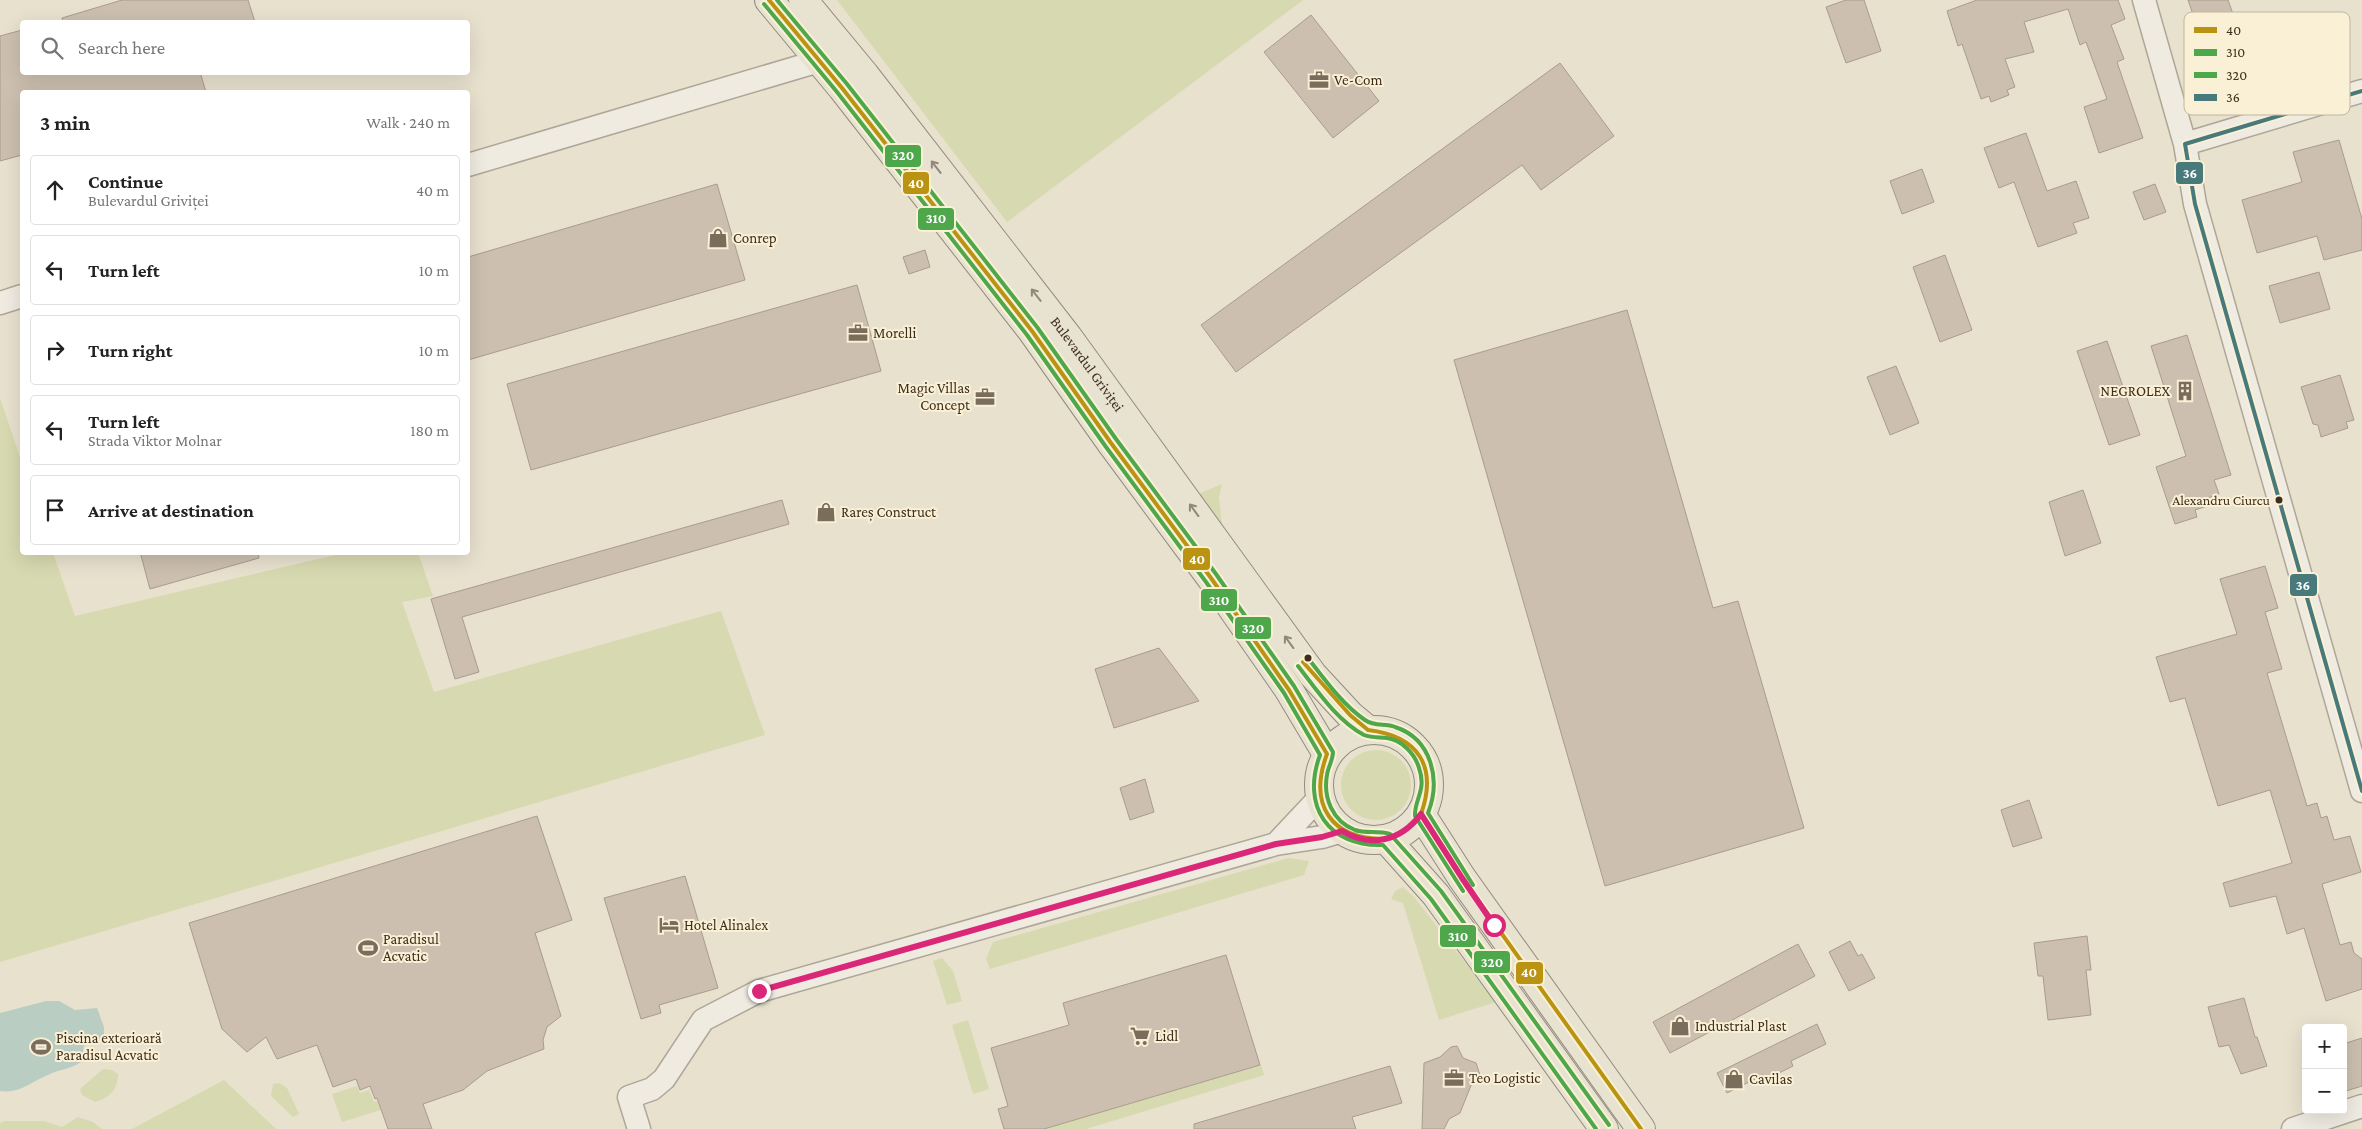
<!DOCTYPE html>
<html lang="en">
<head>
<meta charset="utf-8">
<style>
  body { margin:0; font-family:"Crimson Pro",serif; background:#f2f2f2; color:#222 }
  .controls { position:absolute; right:15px; bottom:15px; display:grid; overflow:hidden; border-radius:5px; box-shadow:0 5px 20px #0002 }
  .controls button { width:45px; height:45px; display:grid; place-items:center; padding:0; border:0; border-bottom:1px solid #e0e0e0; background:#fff; color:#222; font:25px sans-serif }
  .stop { position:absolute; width:15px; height:15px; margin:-11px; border:4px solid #db2777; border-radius:50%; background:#fff }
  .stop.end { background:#db2777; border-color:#fff; box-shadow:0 1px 5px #0008 }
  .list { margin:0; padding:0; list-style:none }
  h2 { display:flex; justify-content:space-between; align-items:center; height:65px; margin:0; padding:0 20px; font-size:21px }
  h2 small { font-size:16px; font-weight:400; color:#767676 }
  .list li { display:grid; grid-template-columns:32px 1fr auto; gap:15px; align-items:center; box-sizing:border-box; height:70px; margin:0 10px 10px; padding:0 10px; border:1px solid #e0e0e0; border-radius:5px }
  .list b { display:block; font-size:19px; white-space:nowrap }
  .list p { margin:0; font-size:16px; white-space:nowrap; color:#767676 }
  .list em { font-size:16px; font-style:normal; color:#767676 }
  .icon { flex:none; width:28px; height:28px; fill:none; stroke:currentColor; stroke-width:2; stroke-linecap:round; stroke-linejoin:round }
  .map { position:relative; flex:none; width:2362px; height:1129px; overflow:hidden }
  .search { position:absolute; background:#fff; box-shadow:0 5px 20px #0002; left:20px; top:20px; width:450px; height:55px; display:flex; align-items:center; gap:12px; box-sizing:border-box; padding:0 18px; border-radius:5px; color:#767676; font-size:19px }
  .panel { position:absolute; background:#fff; box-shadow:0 5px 20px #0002; left:20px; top:90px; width:450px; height:465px; border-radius:5px }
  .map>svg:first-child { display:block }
</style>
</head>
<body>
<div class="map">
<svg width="2362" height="1129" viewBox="0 0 2362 1129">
  <rect width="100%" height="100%" fill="#e8e1ce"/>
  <path fill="#d7d9b0" d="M837 0H1303L1007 222Z
    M0 398 22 463V552L53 553 75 616 344 553H418L433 596 402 602 434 692 721 611 765 735 0 962Z
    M1222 484 1219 497 1222 525 1198 494Z
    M1341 785a35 35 0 1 1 70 0a35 35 0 1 1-70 0Z
    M1289 858 1309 861 1304 875 990 969 986 959 993 942Z
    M1403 887 1414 897 1496 1002 1439 1020 1403 903 1391 899 1395 891Z
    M942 958 953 971 962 1001 947 1005 933 961Z
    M968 1020 989 1089 973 1094 952 1025Z
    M1261 1065 1264 1075 1086 1129H1044Z
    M103 1069 112 1070 118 1074C118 1089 110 1098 95 1102L82 1095 80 1089Z
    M224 1080 276 1129H132Z
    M279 1083 287 1088 299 1114 293 1117 271 1096 273 1084Z
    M357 1086 360 1093 369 1090 374 1102 386 1098 390 1107 342 1122 332 1094Z
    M78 1117 93 1122 102 1129H0V1123L5 1121H44L62 1127Z"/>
  <path fill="#bacdc2" d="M46 1001H59L75 1010 97 1008 104 1027V1037L84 1046 81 1062C70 1070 59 1069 48 1075 30 1082 20 1094 0 1091V1013Z"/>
  <path fill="#ccbfaf" stroke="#a99c8d" d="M122 0H248L255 22H63L62 18Z
    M1846 0H1864L1881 51 1846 63 1826 7Z
    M1977 0H2118L2125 19 2111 25 2124 59 2117 62 2143 138 2099 153 2084 107 2107 99 2086 42 2080 45 2068 9 2024 22 2034 52 2005 59 2015 87 2007 90 2009 95 1991 102 1989 96 1981 99 1962 44 1958 46 1947 11Z
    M2188 0H2228L2238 28 2202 40Z
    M1311 15 1379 101 1333 138 1264 52Z
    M22 30V72H200L206 92H22V155L0 161V36Z
    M1560 63 1614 136 1541 190 1522 165 1236 372 1201 325Z
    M2026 133 2047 191 2076 181 2089 218 2073 223 2077 233 2038 247 2014 182 1999 188 1984 148Z
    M2339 140 2362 219V250L2324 260 2317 236 2257 253 2242 200 2302 182 2293 152Z
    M1922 169 1934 202 1902 214 1890 181Z
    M717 184 745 280 468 360V257Z
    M2155 184 2166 212 2144 220 2133 192Z
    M925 250 930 267 909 274 903 257Z
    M1945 255 1972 330 1940 342 1913 267Z
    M2319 272 2330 309 2280 323 2269 286Z
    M857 285 881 371 531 470 507 384Z
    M1627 310 1713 608 1738 601 1804 828 1605 886 1454 360Z
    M2187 335 2231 475 2214 480 2219 494 2208 498 2210 505 2195 510 2197 517 2175 524 2156 467 2186 456 2151 346Z
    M2107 341 2140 435 2109 445 2077 351Z
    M1896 366 1919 423 1890 435 1867 377Z
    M2340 375 2354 420 2346 422 2348 428 2321 437 2318 425 2313 424 2301 387Z
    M2083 490 2101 543 2065 556 2049 502Z
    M782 500 789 524 462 617 479 672 455 679 431 599Z
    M140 552H258L259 558 150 589Z
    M2265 566 2278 608 2265 612 2282 669 2267 673 2307 806 2317 803 2321 818 2327 816 2334 840 2350 836 2361 872 2322 884 2340 945 2351 942 2354 953 2362 959V989L2326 1001 2304 928 2287 934 2276 896 2230 907 2223 883 2292 863 2270 790 2218 806 2185 698 2170 702 2156 657 2237 634 2220 579Z
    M1159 648 1199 701 1114 728 1095 669Z
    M1145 779 1154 812 1130 820 1120 788Z
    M2029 800 2042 838 2013 847 2001 810Z
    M537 816 572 920 535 933 561 1016 547 1027 543 1040 544 1049 487 1071 463 1090 423 1104 432 1129H388L377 1098 375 1099 370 1086 360 1090 356 1079 333 1087 317 1045 277 1059 266 1037 247 1052 222 1029 189 923Z
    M685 876 718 988 659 1005 661 1013 641 1019 604 898Z
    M2087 936 2091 970H2086L2091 1015 2048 1020 2043 976H2038L2034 943Z
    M1850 941 1858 956 1862 954 1875 978 1849 991 1829 952Z
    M1798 944 1815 976 1670 1053 1653 1022Z
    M1226 955 1260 1065 1044 1129H1004L998 1109 1008 1106 991 1048 1069 1025 1063 1003Z
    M2244 998 2255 1037H2257L2267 1066 2241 1074 2229 1045 2219 1047 2208 1007Z
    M1817 1024 1826 1044 1791 1061 1793 1066 1765 1080 1763 1075 1727 1093 1717 1073Z
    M2362 1038V1086L2343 1092V1044Z
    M1457 1046 1463 1058 1476 1063 1480 1075 1474 1078 1460 1113 1449 1119 1444 1129H1422L1424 1063 1440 1057 1451 1047Z
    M1390 1066 1402 1103 1352 1117 1356 1129H1194V1124Z"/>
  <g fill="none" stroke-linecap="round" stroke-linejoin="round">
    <defs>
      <path id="minor" d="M2144 0 2185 144 2195 204 2362 791
        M2185 144 2362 91
        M468 165 819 61
        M0 303 22 296
        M1276 844 1320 797
        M639 1129 629 1097 652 1089 664 1079 703 1020 759 991 1276 844 1322 837 1342 831
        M2293 1129 2362 1106"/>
      <g id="major">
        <path d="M769 0 842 88 1032 331 1111 443 1211 578 1289 690 1327 754"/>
        <path id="s1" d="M803 0 865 75 1068 337 1313 675 1350 715 1368 730"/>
        <circle cx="1374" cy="785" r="55"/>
        <path d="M1421 814 1462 878 1641 1129"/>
        <path d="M1386 839 1436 895 1604 1129"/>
      </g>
    </defs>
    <use href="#minor" stroke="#aea697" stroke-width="25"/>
    <use href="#major" stroke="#938b7e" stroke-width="30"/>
    <use href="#minor" stroke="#f0ebe1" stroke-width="22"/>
    <use href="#major" stroke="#e8e2d1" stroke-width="28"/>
    <defs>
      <path id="bus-1" d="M769 0 842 88 1032 331 1111 443 1211 578 1289 690 1327 754
        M1303 662 1350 715 1368 730
        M1368 730C1418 736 1438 766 1421 814
        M1327 754C1308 805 1331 840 1386 839
        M1421 814 1462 878 1641 1129"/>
      <path id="bus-2" d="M764 4 837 92 1027 335 1106 447 1206 582 1284 693 1320 755C1301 806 1328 847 1383 845L1431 899 1596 1129
        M1298 666C1316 689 1337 721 1364 735 1372 738 1379 737 1387 738 1402 740 1415 754 1419 768 1427 790 1414 800 1415 816L1463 891"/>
      <path id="bus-3" d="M777 0 847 84 1037 327 1116 439 1216 574 1294 686 1333 752C1333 760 1328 767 1327 775 1323 797 1332 821 1355 830 1366 834 1379 830 1390 834L1441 891 1609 1125
        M1308 658C1325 680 1343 705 1365 720 1375 727 1385 723 1395 727 1432 739 1441 780 1428 813L1473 885"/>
      <path id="bus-4" d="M2362 91 2185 144 2195 204 2362 791"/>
    </defs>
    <use href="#bus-1" stroke="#f9f0d5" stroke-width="8"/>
    <use href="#bus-2" stroke="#f9f0d5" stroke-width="8"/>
    <use href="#bus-3" stroke="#f9f0d5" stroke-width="8"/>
    <use href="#bus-4" stroke="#f9f0d5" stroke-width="8"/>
    <use href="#bus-1" stroke="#bb9313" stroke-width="4"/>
    <use href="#bus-2" stroke="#4ea74b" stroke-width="4"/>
    <use href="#bus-3" stroke="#4ea74b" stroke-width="4"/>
    <use href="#bus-4" stroke="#487a7b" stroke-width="4"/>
  </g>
  <defs><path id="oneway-shaft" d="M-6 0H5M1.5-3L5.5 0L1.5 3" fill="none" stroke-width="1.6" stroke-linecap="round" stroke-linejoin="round" transform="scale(1.25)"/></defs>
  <g stroke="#938878">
    <use href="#oneway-shaft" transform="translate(936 167) rotate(-128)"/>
    <use href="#oneway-shaft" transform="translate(1036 295) rotate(-128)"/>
    <use href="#oneway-shaft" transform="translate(1194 510) rotate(-126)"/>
    <use href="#oneway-shaft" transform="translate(1289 642) rotate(-126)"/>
  </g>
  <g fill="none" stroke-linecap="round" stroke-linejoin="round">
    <path stroke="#db2777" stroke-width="6" d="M759 991 1276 844 1322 837 1342 831C1371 848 1401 841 1421 814L1462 878 1494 925"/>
  </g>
  <defs>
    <symbol id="office-bare" viewBox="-9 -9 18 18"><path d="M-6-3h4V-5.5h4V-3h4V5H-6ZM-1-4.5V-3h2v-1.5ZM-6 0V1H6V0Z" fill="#7a6d5c" stroke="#f9f0d5" stroke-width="2.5" paint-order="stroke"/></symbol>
    <symbol id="shop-bare" viewBox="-9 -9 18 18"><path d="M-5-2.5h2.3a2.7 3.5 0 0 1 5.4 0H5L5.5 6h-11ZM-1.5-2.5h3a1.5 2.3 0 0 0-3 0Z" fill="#7a6d5c" stroke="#f9f0d5" stroke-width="2.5" paint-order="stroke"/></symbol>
    <symbol id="building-bare" viewBox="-9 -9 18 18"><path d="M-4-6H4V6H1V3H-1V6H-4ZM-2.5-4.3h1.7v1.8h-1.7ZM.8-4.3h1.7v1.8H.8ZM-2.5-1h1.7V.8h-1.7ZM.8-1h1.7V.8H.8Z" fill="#7a6d5c" stroke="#f9f0d5" stroke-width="2.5" paint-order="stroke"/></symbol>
    <symbol id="hotel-bare" viewBox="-9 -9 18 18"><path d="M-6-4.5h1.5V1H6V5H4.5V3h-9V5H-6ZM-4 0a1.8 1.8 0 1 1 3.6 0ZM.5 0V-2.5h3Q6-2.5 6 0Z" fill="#7a6d5c" stroke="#f9f0d5" stroke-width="2.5" paint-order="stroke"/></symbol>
    <symbol id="stadium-bare" viewBox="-9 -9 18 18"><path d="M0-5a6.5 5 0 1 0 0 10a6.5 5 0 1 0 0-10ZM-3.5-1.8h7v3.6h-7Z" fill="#7a6d5c" stroke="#f9f0d5" stroke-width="2.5" paint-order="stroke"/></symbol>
    <symbol id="supermarket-bare" viewBox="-9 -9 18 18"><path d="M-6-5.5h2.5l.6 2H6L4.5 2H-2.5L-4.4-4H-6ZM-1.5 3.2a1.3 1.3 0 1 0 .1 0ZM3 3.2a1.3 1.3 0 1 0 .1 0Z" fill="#7a6d5c" stroke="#f9f0d5" stroke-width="2.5" paint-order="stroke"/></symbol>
  </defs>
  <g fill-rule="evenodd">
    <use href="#office-bare" x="1305" y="66" width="28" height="28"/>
    <use href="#shop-bare" x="704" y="224" width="28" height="28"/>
    <use href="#office-bare" x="844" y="319" width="28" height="28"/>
    <use href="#building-bare" x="2171" y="377" width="28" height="28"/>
    <use href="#office-bare" x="971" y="383" width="28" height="28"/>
    <use href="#shop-bare" x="812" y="498" width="28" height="28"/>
    <use href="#hotel-bare" x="655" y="911" width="28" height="28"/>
    <use href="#stadium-bare" x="354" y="934" width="28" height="28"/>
    <use href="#shop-bare" x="1666" y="1012" width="28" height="28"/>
    <use href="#supermarket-bare" x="1126" y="1022" width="28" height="28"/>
    <use href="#stadium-bare" x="27" y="1033" width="28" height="28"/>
    <use href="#office-bare" x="1440" y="1064" width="28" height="28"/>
    <use href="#shop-bare" x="1720" y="1065" width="28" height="28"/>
  </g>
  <g fill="#3e2e1e" stroke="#f9f0d5" stroke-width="2">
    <circle cx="2279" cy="500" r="4.5"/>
    <circle cx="1308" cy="658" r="4.5"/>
  </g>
  <g text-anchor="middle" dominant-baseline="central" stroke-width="4" stroke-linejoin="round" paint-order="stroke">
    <g font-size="14" fill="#3e2e1e" stroke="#f9f0d5" text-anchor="end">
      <text x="2270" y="500">Alexandru Ciurcu</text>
    </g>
    <g font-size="15" fill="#3e2e1e" stroke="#f9f0d5" text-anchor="start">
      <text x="1334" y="80">Ve-Com</text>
      <text x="733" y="238">Conrep</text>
      <text x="873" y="333">Morelli</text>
      <text x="970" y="388" text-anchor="end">Magic Villas<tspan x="970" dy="17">Concept</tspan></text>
      <text x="2170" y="391" text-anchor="end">NEGROLEX</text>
      <text x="841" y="512">Rareș Construct</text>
      <text x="684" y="925">Hotel Alinalex</text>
      <text x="383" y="939">Paradisul<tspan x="383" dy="17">Acvatic</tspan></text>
      <text x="1695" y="1026">Industrial Plast</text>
      <text x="1155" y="1036">Lidl</text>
      <text x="56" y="1038">Piscina exterioară<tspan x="56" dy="17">Paradisul Acvatic</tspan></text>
      <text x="1469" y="1078">Teo Logistic</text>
      <text x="1749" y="1079">Cavilas</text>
    </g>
    <g font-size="15" fill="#3e2e1e" stroke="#f9f0d5">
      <text stroke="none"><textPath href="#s1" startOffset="462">Bulevardul Griviței</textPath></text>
    </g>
  </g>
  <rect x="2184" y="12" width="166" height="103" rx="8" fill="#f9f0d5" stroke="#c1b69e" stroke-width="1"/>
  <rect x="2194" y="27" width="23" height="6" fill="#bb9313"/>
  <rect x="2194" y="49" width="23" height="7" fill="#4ea74b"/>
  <rect x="2194" y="72" width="23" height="6" fill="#4ea74b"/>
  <rect x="2194" y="94" width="23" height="7" fill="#487a7b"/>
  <g font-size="14" fill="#3e2e1e">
    <text x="2226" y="35">40</text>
    <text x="2226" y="57">310</text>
    <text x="2226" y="80">320</text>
    <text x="2226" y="102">36</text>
  </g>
  <g stroke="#f9f0d5" stroke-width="2">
    <rect x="884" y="144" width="38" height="24" rx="5" fill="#4ea74b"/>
    <rect x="2175" y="161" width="29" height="24" rx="5" fill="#487a7b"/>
    <rect x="902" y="171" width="28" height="24" rx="5" fill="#bb9313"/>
    <rect x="917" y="207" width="38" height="24" rx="5" fill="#4ea74b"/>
    <rect x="1182" y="547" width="29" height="24" rx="5" fill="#bb9313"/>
    <rect x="2289" y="573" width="29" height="24" rx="5" fill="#487a7b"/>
    <rect x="1200" y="588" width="38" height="24" rx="5" fill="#4ea74b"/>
    <rect x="1234" y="616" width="38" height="24" rx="5" fill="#4ea74b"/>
    <rect x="1439" y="924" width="38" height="24" rx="5" fill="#4ea74b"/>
    <rect x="1473" y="950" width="38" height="24" rx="5" fill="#4ea74b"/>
    <rect x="1515" y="961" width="29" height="24" rx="5" fill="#bb9313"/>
  </g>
  <g font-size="14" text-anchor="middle" font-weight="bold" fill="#fff">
    <text x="903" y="160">320</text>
    <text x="2190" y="178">36</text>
    <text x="916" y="188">40</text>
    <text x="936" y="223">310</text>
    <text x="1197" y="564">40</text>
    <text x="2303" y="590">36</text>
    <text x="1219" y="605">310</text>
    <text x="1253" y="633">320</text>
    <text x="1458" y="941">310</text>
    <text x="1492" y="967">320</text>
    <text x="1529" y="977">40</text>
  </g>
</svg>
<div class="controls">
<button>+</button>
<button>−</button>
</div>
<div class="stop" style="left:1494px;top:925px"></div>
<div class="stop end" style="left:759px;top:991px"></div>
<div class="search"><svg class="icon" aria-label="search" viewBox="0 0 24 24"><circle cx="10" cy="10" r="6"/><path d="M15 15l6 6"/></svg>Search here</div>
<section class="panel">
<h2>3 min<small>Walk · 240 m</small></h2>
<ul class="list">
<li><svg class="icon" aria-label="ahead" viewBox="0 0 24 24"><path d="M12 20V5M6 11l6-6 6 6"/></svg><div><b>Continue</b><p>Bulevardul Griviței</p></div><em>40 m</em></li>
<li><svg class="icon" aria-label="left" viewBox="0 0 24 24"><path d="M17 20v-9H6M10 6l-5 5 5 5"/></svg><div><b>Turn left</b></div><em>10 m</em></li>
<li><svg class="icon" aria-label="right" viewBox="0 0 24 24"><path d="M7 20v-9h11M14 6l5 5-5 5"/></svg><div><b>Turn right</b></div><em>10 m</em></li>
<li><svg class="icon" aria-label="left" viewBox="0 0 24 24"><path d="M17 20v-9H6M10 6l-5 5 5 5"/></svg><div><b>Turn left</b><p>Strada Viktor Molnar</p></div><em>180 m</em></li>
<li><svg class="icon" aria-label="arrive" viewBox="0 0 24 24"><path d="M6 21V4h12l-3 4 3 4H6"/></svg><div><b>Arrive at destination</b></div></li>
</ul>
</section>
</div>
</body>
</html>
